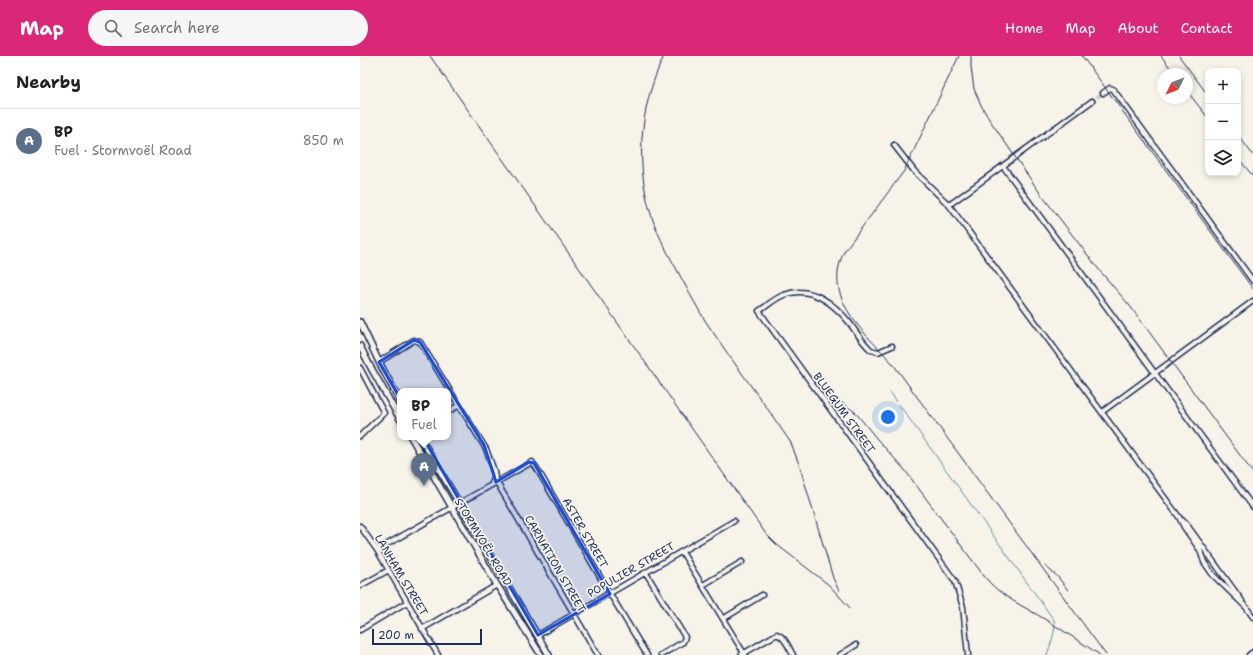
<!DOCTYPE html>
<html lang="en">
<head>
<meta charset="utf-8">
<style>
  body { margin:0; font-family:"Shantell Sans",sans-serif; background:#f6f6f6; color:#222 }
  .controls { position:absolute; right:12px; top:12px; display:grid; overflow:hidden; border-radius:8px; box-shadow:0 2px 6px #0003 }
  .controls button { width:36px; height:36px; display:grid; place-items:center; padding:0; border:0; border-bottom:1px solid #e0e0e0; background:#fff; color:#222; font:20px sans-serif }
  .compass { position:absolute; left:797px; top:12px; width:36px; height:36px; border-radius:50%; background:#fff; box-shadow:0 2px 6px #0003; rotate:228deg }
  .scale { position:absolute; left:12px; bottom:10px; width:110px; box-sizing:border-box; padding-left:4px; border:2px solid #1b2f5e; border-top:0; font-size:11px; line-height:14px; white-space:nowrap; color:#1b2f5e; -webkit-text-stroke:3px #f7f3e8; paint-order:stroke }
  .you { position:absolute; left:528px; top:361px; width:14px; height:14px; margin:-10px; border:3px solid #fff; border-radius:50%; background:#1a73e8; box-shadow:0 0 0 6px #1a73e833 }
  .badge { display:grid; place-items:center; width:26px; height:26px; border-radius:50%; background:#db2777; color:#fff; font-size:13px; font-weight:700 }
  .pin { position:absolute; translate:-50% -33px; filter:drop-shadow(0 1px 2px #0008) }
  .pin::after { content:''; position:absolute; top:21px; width:14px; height:12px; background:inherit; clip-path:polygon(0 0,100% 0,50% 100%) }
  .popup { position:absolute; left:37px; top:332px; width:54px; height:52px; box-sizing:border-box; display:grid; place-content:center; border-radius:8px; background:#fff; filter:drop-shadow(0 1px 3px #0005); font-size:13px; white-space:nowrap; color:#767676 }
  .popup b { font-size:15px; color:#222 }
  .popup::after { content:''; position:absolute; left:50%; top:100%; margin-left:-8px; border:8px solid transparent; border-top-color:#fff }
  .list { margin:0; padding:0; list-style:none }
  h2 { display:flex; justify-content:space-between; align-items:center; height:52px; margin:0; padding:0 16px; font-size:17px }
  h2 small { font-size:13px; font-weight:400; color:#767676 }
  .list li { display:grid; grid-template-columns:26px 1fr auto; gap:12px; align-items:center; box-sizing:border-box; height:64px; padding:0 16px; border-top:1px solid #e0e0e0 }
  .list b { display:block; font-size:15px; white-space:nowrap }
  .list p { margin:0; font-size:13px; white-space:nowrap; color:#767676 }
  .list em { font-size:13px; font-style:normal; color:#767676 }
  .icon { flex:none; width:22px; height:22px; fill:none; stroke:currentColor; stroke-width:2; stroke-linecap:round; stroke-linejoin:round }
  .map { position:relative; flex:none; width:893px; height:599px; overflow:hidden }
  header { display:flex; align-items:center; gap:24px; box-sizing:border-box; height:56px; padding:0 20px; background:#db2777; color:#fff }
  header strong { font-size:19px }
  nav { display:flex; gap:22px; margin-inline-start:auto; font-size:14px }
  .search { width:280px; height:36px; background:#f6f6f6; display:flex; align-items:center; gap:10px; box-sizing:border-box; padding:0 14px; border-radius:22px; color:#767676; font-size:15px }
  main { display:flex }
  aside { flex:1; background:#fff }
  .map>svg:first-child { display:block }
</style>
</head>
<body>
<header>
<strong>Map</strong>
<div class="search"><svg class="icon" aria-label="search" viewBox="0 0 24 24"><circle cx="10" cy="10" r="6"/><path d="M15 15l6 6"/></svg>Search here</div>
<nav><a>Home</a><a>Map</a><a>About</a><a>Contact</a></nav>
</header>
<main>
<aside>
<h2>Nearby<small></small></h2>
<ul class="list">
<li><span class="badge" style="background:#5c6f8a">A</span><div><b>BP</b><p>Fuel · Stormvoël Road</p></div><em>850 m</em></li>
</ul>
</aside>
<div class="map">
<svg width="893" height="599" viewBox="0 0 893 599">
  <rect width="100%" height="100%" fill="#f7f3e8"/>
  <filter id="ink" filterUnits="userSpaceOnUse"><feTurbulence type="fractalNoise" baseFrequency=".025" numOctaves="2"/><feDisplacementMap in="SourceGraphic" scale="8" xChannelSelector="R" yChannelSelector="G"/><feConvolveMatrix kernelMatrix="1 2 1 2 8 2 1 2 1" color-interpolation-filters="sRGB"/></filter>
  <g filter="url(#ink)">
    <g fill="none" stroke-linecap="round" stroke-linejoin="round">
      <path stroke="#588eac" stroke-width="1" d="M530 336 694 564C697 573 690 589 687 599"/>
      <path stroke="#cbcccc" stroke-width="4" stroke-dasharray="4 2" stroke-linecap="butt" d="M732 45 743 37"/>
      <defs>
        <path id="minor" d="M743 37 750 32 753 33 893 225
          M534 89 555 116 589 149 819 461 824 471 840 494 844 506 853 519 887 552
          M643 110 893 451
          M589 149 732 45
          M532 290 518 296 511 294C502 286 495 274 488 265 472 246 450 229 424 239 415 242 407 250 399 255L595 525 603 551 608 599
          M19 306 54 284 60 286 126 393 134 415 135 421 132 427
          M0 312 24 357 0 380
          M88 356 99 349
          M742 356 893 245
          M136 425 238 599
          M822 464 827 469 882 545
          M0 470 17 494 78 599
          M17 494 172 406 176 411 250 538 287 599
          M322 496 385 599
          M286 517 325 581 323 586 301 599
          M343 529 382 506
          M0 530 27 515
          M886 551 893 561
          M363 563 402 539
          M62 573 137 529
          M0 574 47 546
          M178 579 374 465
          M381 599 417 578C425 581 429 592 433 599
          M480 599 496 589
          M889 599 893 596"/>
        <path id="major" d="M0 266 19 306 40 345
          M0 290 10 310 40 363
          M51 381 137 529 181 599
          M60 381 189 599"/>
      </defs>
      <use href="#minor" stroke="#1b2f5e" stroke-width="7"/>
      <use href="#major" stroke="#1b2f5e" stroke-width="8"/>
      <use href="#minor" stroke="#f7f3e8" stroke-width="4"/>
      <use href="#major" stroke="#f7f3e8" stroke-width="5"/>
      <path stroke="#1b2f5e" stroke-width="1" d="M70 0 406 478 416 488 469 529 490 552
        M304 0C278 54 274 114 295 170 303 190 314 208 324 227 331 240 338 253 346 266 373 307 404 346 431 387L440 411 473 522 479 535
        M599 0 544 115 485 194C460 242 505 276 533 308L746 599
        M611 0V11L614 33 621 49 629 63 680 137 740 215 770 250 893 417
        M722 0 893 233
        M801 0 815 18
        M819 0 848 39
        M827 35 848 62
        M878 79 893 99
        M878 102 893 120
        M474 341 495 356 517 383 544 413 624 520C640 541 664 550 686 564 704 575 722 587 740 599
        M685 510 697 520 708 534"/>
    </g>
  </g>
  <path fill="#1d4ed8" fill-opacity="0.2" stroke="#1d4ed8" stroke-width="3" stroke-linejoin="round" d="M54 284 60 286 124 389 136 426 169 406 174 407 250 538 178 579 19 306Z"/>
  <g text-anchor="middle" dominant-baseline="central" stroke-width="3.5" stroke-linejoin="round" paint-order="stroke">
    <g font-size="11" fill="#1b2f5e" stroke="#f7f3e8">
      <text transform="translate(484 357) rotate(54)">BLUEGUM STREET</text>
      <text transform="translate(225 477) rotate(60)">ASTER STREET</text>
      <text transform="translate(123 486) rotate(59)">STORMVOËL ROAD</text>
      <text transform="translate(195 508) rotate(60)">CARNATION STREET</text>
      <text transform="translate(271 514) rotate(-30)">POPULIER STREET</text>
      <text transform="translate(41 519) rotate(59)">LANHAM STREET</text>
    </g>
  </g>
</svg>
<div class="controls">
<button>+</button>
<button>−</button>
<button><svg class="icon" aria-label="layers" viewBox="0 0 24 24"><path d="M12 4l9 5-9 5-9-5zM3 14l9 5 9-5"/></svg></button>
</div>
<svg class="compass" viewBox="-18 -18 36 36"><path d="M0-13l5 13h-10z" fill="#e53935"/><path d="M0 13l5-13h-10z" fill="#767676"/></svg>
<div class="scale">200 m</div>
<div class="you"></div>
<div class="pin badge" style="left:64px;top:430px;background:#5c6f8a">A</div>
<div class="popup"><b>BP</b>Fuel</div>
</div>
</main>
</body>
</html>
